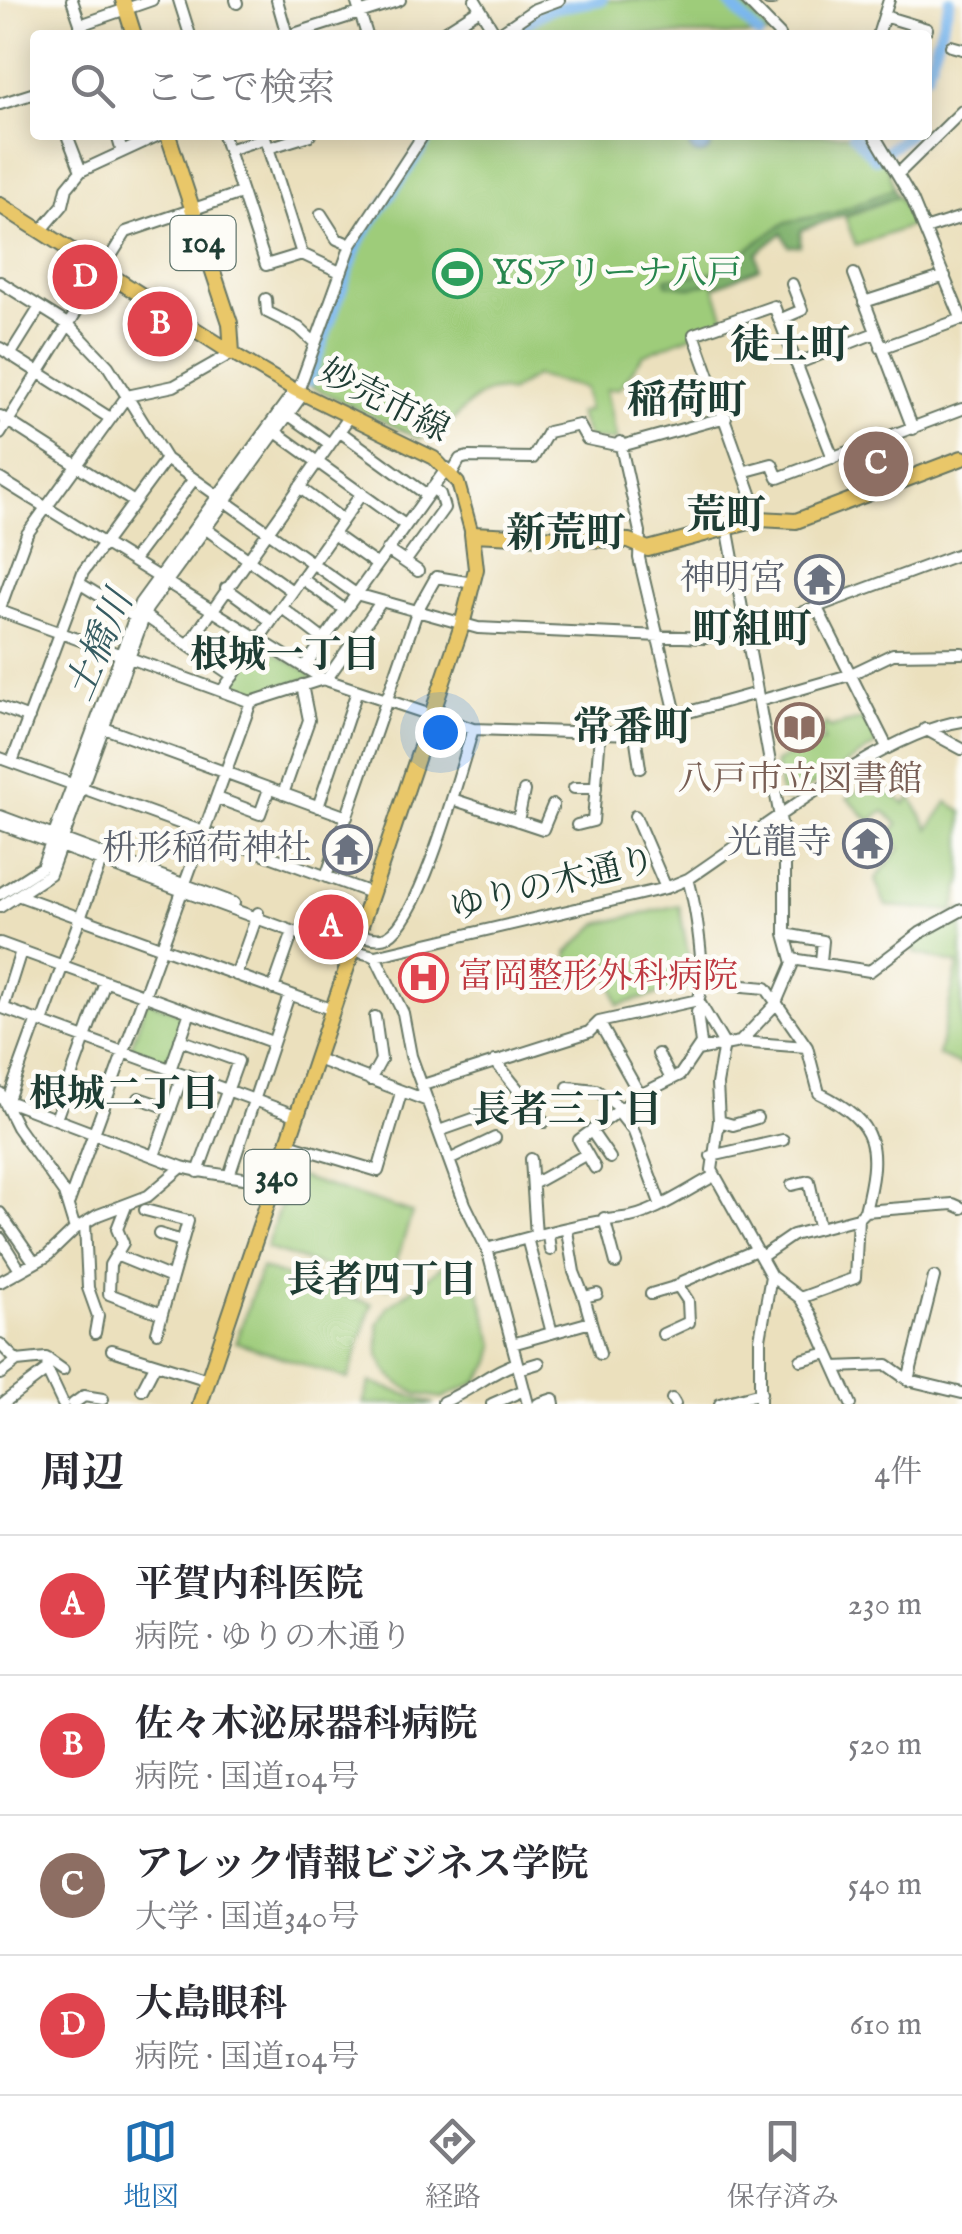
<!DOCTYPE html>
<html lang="ja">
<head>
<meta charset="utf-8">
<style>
  body { margin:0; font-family:"IM FELL English","Noto Serif JP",serif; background:#f2f2f3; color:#2b2b33 }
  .you { position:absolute; left:440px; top:732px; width:35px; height:35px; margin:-25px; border:8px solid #fff; border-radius:50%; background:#1a73e8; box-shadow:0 0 0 15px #1a73e833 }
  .badge { display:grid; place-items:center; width:65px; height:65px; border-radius:50%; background:#1f6fb2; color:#fff; font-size:32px; font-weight:700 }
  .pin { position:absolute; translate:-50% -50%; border:5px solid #fff; box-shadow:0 2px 10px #0006 }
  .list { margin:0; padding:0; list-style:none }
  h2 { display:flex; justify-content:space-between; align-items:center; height:130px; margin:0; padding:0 40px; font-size:42px }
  h2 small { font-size:32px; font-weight:400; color:#7c7c81 }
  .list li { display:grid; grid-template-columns:65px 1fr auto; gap:30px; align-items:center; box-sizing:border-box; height:140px; padding:0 40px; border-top:2px solid #e1e1e2 }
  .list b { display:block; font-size:38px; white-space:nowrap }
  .list p { margin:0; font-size:32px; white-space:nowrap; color:#7c7c81 }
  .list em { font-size:32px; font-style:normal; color:#7c7c81 }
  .icon { flex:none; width:55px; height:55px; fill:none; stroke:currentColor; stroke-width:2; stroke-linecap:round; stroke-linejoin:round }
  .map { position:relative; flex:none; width:962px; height:1404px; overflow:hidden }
  .search { position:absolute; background:#fff; box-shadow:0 5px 25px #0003; left:30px; right:30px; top:30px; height:110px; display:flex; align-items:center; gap:25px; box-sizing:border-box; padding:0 35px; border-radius:10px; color:#7c7c81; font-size:38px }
  .sheet { height:690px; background:#fff }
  nav { display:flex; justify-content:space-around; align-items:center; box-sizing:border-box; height:140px; border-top:2px solid #e1e1e2; background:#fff; font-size:28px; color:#7c7c81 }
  nav a { display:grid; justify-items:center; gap:5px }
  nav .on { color:#1f6fb2 }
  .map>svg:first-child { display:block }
</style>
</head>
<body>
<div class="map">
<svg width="962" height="1404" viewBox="0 0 962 1404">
  <rect width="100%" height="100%" fill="#fdfcf7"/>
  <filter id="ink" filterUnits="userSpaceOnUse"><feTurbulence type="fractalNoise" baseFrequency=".01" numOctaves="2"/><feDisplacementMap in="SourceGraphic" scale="20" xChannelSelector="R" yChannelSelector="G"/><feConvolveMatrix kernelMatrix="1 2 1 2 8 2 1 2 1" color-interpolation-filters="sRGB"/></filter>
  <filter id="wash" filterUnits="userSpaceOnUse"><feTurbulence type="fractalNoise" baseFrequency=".0048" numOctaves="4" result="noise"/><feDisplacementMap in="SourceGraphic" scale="40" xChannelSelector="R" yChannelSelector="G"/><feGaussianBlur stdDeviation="2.25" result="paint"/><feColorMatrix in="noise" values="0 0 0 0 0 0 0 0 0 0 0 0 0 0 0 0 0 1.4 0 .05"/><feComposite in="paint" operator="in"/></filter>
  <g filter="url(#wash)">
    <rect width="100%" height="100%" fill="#ebe0bd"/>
    <path fill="#9ecc7a" stroke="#5e8457" stroke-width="2.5" d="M592 0H739L773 35H505L552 7Z
      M428 135H867L888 167 894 191 834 215 786 224 710 274 726 321 643 355 620 388 606 390 617 441 588 438 578 413 588 410 584 388 535 376 509 393C481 381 458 417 439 435L424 434 420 439 307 384 357 241Z
      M899 196 913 225 856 246 845 217Z
      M259 644 312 674 311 678 255 696 230 689Z
      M867 718 877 744 789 801 782 799 775 763 798 750 808 755 813 745 824 741 821 731 826 723 829 728Z
      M874 780 905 804 911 797 929 829 947 802 962 811V879L954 911 886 906 875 880 900 848 887 836 898 824 884 811 870 821 847 798Z
      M679 905 694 985 618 1005 609 971 573 979 567 953 598 924Z
      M962 910V1066L938 1055 958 964 915 953 911 940Z
      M146 1000 186 1015 167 1064 130 1050Z
      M290 1174 412 1213 388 1288 266 1248Z
      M445 1264 474 1274 495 1346 491 1362 477 1382 442 1398 418 1394 398 1383 386 1370 379 1356 378 1324 388 1307Z
      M261 1268 372 1304 348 1379 236 1342Z
      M370 1382 434 1404H363Z"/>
    <path fill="#7eb06a" stroke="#4e764f" stroke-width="2.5" d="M893 189 897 196 801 230 800 246H789L782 233 757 253 759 268 717 286 715 281 692 288 666 284V278L713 273 786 222 835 213Z"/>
    <path fill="#7cb8ee" stroke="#4e7a91" stroke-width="2.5" d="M689 143a11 11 0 1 1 22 0a11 11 0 1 1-22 0Z"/>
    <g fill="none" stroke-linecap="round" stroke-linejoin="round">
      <path stroke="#7cb8ee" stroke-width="11" d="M726 0 759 35
        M508 35 550 9 602 0
        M927 74 950 0
        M853 135 875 159 908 135
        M309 381 359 242 431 135"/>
    </g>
  </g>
  <g filter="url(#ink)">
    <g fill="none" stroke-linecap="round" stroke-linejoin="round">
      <defs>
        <path id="minor" d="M72 0 84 35
          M179 0 190 35
          M236 0 237 3
          M277 0 287 35
          M356 0 367 35
          M475 0 496 35
          M746 0 780 35
          M768 0H772
          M884 16 927 29
          M80 25 152 0
          M291 35 400 0
          M439 35 480 9
          M497 35 535 9 559 0
          M878 35 889 0
          M951 46 962 49
          M0 104 35 93
          M67 135 81 171 159 135
          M117 135 122 152
          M223 135 266 265 302 254
          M264 135 302 254 340 272
          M874 135 912 199 962 320
          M268 148 310 135
          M228 150 265 138
          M899 173 962 111
          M321 214 337 239 351 245
          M925 229 962 217
          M41 231 63 205 67 188 81 171
          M854 274 913 429
          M0 282 69 325 108 366 166 459 218 496
          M266 299 267 312 299 328 315 343
          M864 302 945 276
          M779 320 802 310 792 284
          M0 348 110 418
          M881 348 962 319
          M10 355 40 307
          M796 364 875 333
          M298 391 351 245 423 135
          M289 415 330 444
          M0 416 134 502
          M339 431 427 495
          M277 433 405 525
          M0 434 126 232 241 193
          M620 442 640 532 639 558 676 714
          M859 448 875 491
          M746 471 772 464 778 478 962 409
          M452 473 460 459 468 457 533 458 548 432 579 425 587 439 621 446 726 417
          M0 479 323 679 473 729 635 734 638 726 757 693
          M299 487 343 520
          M226 502 356 594 478 628 705 638 776 622 962 553
          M760 519 694 334 774 306 833 458
          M206 529 292 591
          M333 534 377 565
          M387 550 418 571
          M133 560 194 479
          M405 562 444 508 440 494 432 488
          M301 578 345 610
          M79 583 133 616
          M226 588 271 621
          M281 607 324 640
          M0 608 27 534 127 396 174 386 232 353
          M817 608 887 747
          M0 611 251 702
          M145 616 233 676
          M188 645 350 416
          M305 666 447 468
          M326 680 381 602
          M222 691 362 493
          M759 701 849 675 893 654 962 653
          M0 707 29 718
          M104 728 347 817
          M925 729 962 749
          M635 734 640 768
          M0 758 371 893
          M12 762 83 572 166 459
          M574 788H596
          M283 794 309 720 302 685
          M217 798 260 814 269 789
          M452 799 543 829 553 805
          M318 807 357 691
          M0 816 234 903
          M635 816 666 888
          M518 821 524 791
          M0 824 330 945 375 956 666 888 688 879C759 832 882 733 962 721
          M577 825 593 821 600 734
          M326 877 418 609 436 577 473 583
          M688 879C695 902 708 980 698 1000L724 1044 717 1084 719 1121 712 1170 771 1276 800 1298 811 1315 851 1404
          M0 894 42 867 140 603 295 390
          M20 896 333 1010
          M0 907 50 874 147 609 303 394
          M785 934 823 941 821 961
          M358 935C368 937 379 941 388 936 421 919 461 768 473 729
          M0 943 272 1042
          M375 956 403 1013 411 1056 465 1204 487 1249 528 1404
          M792 959 870 971 920 933 962 910
          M236 975 258 913
          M732 985 766 988 807 1047 819 1093C880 1123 880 1150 865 1211
          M273 989 293 932
          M0 1007 298 1116
          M3 1008 21 951
          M37 1020 6 1105 13 1103 182 1167C213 1176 243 1175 274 1185
          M42 1022 101 861
          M599 1022 640 1095
          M180 1040 238 1061 198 1172
          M740 1042 807 1047
          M697 1050 740 1042 775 1005 793 963 785 934V845L727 526
          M658 1054 671 1079
          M317 1059 428 1101
          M495 1061 544 1122
          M170 1070 190 1012
          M370 1080 381 1060 375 1017
          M423 1085 589 1032 599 1022 698 1000
          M568 1087 596 1090 623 1110
          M0 1093 17 1127 64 1193 75 1229 98 1215 148 1196 182 1167
          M139 1098 171 1109
          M619 1113 634 1132 660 1203
          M56 1119 105 982
          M719 1121 733 1125 757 1118
          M439 1131 473 1119
          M592 1132 610 1158
          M288 1144 378 1171 401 1093
          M154 1156 183 1074
          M711 1156 783 1140
          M531 1159 536 1236
          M449 1160 495 1138
          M595 1168 579 1140 640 1095 680 1075 701 1044 697 1012 701 1008
          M230 1173 289 995
          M533 1184 587 1154
          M792 1185 809 1181 819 1226
          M69 1202 251 702 323 679
          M126 1206 117 1229 123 1243 110 1265 109 1294 162 1314
          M145 1210 188 1221 172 1278
          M0 1213 34 1262
          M604 1218 616 1263
          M85 1224 88 1288 98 1316 95 1333
          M567 1231 574 1272 584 1297 597 1294
          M159 1234 182 1241
          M548 1234 550 1250
          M0 1238 20 1270
          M527 1238 552 1333
          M487 1249C531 1237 578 1223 623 1218 651 1216 689 1189 714 1176
          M116 1255 172 1278 157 1332
          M761 1257 793 1235 858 1218 865 1211 953 1204 962 1208
          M0 1282 47 1256 75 1229
          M651 1294 678 1286
          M584 1297 600 1354
          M800 1298 855 1278 858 1218
          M663 1334 689 1322 688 1301 678 1286 682 1282 756 1250
          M0 1344 17 1361 46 1358 63 1370
          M512 1344 591 1322
          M112 1350 208 1380
          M801 1360 828 1353
          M835 1367 887 1365 908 1380 962 1393
          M519 1369 539 1363
          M47 1370 63 1404
          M0 1374 17 1361
          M908 1380 934 1277
          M142 1390 155 1365
          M672 1399 675 1404
          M443 1402C471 1391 489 1372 517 1363
          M2 1404 47 1370 48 1359
          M73 1404 84 1396 103 1399
          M492 1404 524 1390
          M538 1404 553 1399 554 1404
          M720 1404 761 1393
          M760 1404V1339L771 1276"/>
        <path id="major" d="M232 353 295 390 434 458 458 483 472 534"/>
        <path id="highway" d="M123 0 134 35
          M168 135 230 323 232 353
          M0 205 232 353
          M200 1404 462 625 476 569 472 534 629 541 648 549 760 519 796 521 962 458"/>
      </defs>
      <use href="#minor" stroke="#667664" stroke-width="14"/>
      <use href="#major" stroke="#667664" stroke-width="16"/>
      <use href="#highway" stroke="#667664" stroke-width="18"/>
      <use href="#minor" stroke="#fff" stroke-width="10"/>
      <use href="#major" stroke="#e9c769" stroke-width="12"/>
      <use href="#highway" stroke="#e9c769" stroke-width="14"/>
    </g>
  </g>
  <defs>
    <symbol id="stadium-ring" viewBox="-11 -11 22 22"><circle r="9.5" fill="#fdfcf7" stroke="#2e9e5b" stroke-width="1.5"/><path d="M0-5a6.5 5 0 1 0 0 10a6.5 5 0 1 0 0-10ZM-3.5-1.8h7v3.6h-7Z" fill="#2e9e5b"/></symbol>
    <symbol id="temple-ring" viewBox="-11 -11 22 22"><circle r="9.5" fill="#fdfcf7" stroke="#6b7280" stroke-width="1.5"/><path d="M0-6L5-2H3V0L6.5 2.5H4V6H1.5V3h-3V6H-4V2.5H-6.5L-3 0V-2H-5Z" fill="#6b7280"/></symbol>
    <symbol id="library-ring" viewBox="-11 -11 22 22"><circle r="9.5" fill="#fdfcf7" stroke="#8d6e63" stroke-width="1.5"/><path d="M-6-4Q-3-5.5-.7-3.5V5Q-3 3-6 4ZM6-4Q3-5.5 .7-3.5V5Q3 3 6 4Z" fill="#8d6e63"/></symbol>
    <symbol id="hospital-ring" viewBox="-11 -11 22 22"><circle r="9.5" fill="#fdfcf7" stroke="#e0444e" stroke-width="1.5"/><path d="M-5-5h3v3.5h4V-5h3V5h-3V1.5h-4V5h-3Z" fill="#e0444e"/></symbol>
  </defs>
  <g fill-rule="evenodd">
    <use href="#stadium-ring" x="430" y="246" width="55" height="55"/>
    <use href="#temple-ring" x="792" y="552" width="55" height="55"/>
    <use href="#library-ring" x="772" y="700" width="55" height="55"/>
    <use href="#temple-ring" x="840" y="816" width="55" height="55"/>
    <use href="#temple-ring" x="320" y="822" width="55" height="55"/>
    <use href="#hospital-ring" x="396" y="950" width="55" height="55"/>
  </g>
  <g text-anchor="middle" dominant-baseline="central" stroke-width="9" stroke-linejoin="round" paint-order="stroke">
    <g fill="#fdfcf7" stroke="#62766e" stroke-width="2.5">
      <rect x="170.5" y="216" width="65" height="54" rx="8"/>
      <rect x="244.5" y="1150" width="65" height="54" rx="8"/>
    </g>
    <g font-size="32" font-weight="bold" fill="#1f3d34">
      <text x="203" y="243">104</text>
      <text x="277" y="1177">340</text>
    </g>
    <g font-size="35" fill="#27864d" stroke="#fdfcf7" text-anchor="start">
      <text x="492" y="274">YSアリーナ八戸</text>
    </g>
    <g font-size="35" fill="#1f3d34" stroke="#fdfcf7">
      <text transform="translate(384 402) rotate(27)">妙売市線</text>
      <text transform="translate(553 885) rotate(-14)">ゆりの木通り</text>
    </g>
    <g font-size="35" fill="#5b616d" stroke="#fdfcf7" text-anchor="end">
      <text x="785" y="579">神明宮</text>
      <text x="832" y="843">光龍寺</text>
      <text x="312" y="849">枡形稲荷神社</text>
    </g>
    <g font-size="35" fill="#785e54" stroke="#fdfcf7">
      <text x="800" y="780">八戸市立図書館</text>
    </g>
    <g font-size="35" fill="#be3a42" stroke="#fdfcf7" text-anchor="start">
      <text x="458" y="977">富岡整形外科病院</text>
    </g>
    <g font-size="38" font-style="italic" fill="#365c62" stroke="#fdfcf7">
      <text transform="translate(101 646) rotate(-67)">土橋川</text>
    </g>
    <g font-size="38" font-weight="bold" fill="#1f3d34" stroke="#fdfcf7">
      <text x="285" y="657">根城一丁目</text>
      <text x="124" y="1096">根城二丁目</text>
      <text x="567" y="1112">長者三丁目</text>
      <text x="382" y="1282">長者四丁目</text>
    </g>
    <g font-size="40" font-weight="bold" fill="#1f3d34" stroke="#fdfcf7">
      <text x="790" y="347">徒士町</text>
      <text x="687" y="402">稲荷町</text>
      <text x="726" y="517">荒町</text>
      <text x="566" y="535">新荒町</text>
      <text x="752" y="631">町組町</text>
      <text x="633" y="729">常番町</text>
    </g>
  </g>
</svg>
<div class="you"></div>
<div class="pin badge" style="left:331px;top:927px;background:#e0444e">A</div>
<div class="pin badge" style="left:160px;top:324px;background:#e0444e">B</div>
<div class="pin badge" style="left:876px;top:464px;background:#8d6e63">C</div>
<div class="pin badge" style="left:85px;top:277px;background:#e0444e">D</div>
<div class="search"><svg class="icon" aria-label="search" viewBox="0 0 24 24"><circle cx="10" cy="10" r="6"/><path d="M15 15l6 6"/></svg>ここで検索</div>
</div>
<section class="sheet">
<h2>周辺<small>4件</small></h2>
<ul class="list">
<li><span class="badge" style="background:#e0444e">A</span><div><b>平賀内科医院</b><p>病院 · ゆりの木通り</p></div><em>230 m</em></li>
<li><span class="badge" style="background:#e0444e">B</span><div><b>佐々木泌尿器科病院</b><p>病院 · 国道104号</p></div><em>520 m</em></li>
<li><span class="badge" style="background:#8d6e63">C</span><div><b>アレック情報ビジネス学院</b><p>大学 · 国道340号</p></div><em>540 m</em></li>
<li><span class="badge" style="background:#e0444e">D</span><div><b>大島眼科</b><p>病院 · 国道104号</p></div><em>610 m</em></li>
</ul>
</section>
<nav>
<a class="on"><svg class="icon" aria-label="map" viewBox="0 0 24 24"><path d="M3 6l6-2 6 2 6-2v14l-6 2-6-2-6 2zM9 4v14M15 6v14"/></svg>地図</a>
<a><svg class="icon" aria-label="directions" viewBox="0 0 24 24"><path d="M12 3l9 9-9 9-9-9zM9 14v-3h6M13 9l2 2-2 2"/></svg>経路</a>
<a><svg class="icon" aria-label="saved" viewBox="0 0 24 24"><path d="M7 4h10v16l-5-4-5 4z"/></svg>保存済み</a>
</nav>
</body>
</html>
